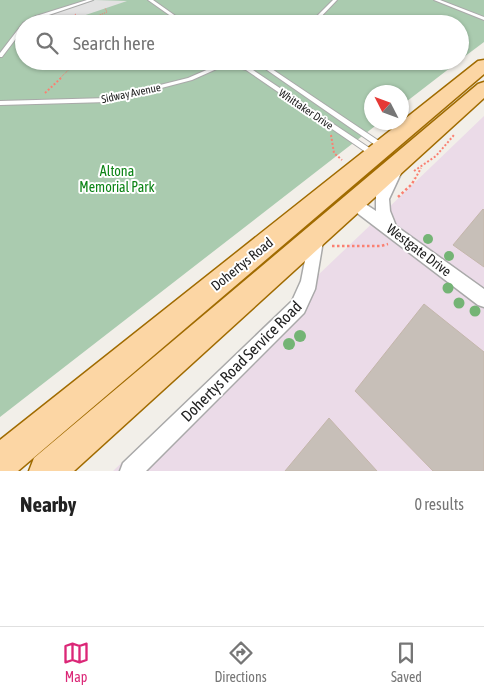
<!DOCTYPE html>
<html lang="en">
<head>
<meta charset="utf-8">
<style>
  body { margin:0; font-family:"Asap Condensed",sans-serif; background:#f6f6f6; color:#222 }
  .compass { position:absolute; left:364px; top:85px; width:45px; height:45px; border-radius:50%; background:#fff; box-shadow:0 1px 4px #0004; rotate:312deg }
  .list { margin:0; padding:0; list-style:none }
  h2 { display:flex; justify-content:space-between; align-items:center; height:65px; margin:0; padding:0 20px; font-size:21px }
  h2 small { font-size:16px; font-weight:400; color:#767676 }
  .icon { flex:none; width:28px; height:28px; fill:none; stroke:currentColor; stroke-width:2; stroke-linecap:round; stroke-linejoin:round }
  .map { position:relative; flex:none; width:484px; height:471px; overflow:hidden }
  .search { position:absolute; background:#fff; box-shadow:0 1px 4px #0004; left:15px; right:15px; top:15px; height:55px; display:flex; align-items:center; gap:12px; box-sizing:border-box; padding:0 18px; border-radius:28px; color:#767676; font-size:19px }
  .sheet { height:155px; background:#fff }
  nav { display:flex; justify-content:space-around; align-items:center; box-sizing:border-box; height:70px; border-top:1px solid #e0e0e0; background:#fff; font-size:14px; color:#767676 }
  nav a { display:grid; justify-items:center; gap:2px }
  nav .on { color:#db2777 }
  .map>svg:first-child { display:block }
</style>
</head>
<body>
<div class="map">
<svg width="484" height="471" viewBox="0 0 484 471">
  <rect width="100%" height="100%" fill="#f2efe9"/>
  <path fill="#ebdbe8" d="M484 116V471H113L383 213Z"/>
  <path fill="#aacbaf" d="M0 0H484V42L460 60V24H24V61H459L402 105V92H372V122L379 123 0 417Z"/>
  <path fill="#e2e2e2" d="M95 0 127 1 59 24H45L41 18Z"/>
  <path fill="#c7bfb8" stroke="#c4b6ab" d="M483 209 484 210V267L453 245Z
    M424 304 484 352V471H433L355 391Z
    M329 418 377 471H285Z"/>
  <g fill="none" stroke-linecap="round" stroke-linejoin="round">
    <defs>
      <path id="service" d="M87 0H93L40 18 29 24H24V28L2 57H0V53L23 23 36 16Z
        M148 0H153L187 24H182Z
        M333 0H337L314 24H309Z
        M434 0H440L484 17V20Z
        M254 61H260L385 145V149H381Z
        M225 62 230 63 192 80 108 102 0 105V101L108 98 188 78Z
        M237 64 250 68 377 153V157H373L246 70 235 67 234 66Z"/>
      <path id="minor" d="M395 166 400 167 402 171 389 199 390 211 396 226 484 289V307L478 305 348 206 346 202 348 198 353 196 376 211V193L390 167Z
        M317 229 322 230 324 235 315 289 304 313 146 471H120L123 463 292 301 301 281 310 235 312 230Z"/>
      <path id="primary" d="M484 60V74L18 471H0V440L478 61Z
        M484 82V98L74 471H29L34 458 478 84Z"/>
    </defs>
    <use href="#service" stroke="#a9a9a9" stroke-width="2"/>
    <use href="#minor" stroke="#a9a9a9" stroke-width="3"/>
    <use href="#primary" stroke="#a06b00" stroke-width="3"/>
    <path stroke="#fa8072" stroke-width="1" stroke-dasharray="1 1" stroke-linecap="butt" d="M76 14 73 16 82 20
      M92 24 80 23 107 12 105 8
      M59 79 78 61"/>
    <path stroke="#fa8072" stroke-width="2" stroke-dasharray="2 2" stroke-linecap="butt" d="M45 93 61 78
      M331 135 334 153 342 160
      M414 171 436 156 454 135
      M415 179 421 168"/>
    <path stroke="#fa8072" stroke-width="2.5" stroke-dasharray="2.5 2.5" stroke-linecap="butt" d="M398 197 412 184 415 178
      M332 246H381L388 244"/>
    <use href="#service" fill="#fff" fill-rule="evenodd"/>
    <use href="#minor" fill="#fff" fill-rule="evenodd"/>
    <use href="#primary" fill="#fcd6a4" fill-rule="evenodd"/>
  </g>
  <g fill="#74b475">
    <circle cx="428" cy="239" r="5"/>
    <circle cx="449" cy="256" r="5"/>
    <circle cx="448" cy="288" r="5.5"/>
    <circle cx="459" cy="303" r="5.5"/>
    <circle cx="475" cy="311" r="5.5"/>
    <circle cx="300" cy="336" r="6"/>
    <circle cx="289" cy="344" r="6"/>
  </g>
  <g text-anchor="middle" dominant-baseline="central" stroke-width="4" stroke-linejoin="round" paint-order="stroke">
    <g font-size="11" fill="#222" stroke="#fff">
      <text transform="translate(131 93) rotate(-12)">Sidway Avenue</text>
      <text transform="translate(306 109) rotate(34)">Whittaker Drive</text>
    </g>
    <g font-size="14" fill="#0c8416" stroke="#fff">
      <text x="117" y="171">Altona<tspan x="117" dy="16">Memorial Park</tspan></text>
    </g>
    <g font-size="14" fill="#222" stroke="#fff">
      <text transform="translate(419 250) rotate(37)">Westgate Drive</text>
      <text transform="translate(242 264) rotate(-39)">Dohertys Road</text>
    </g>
    <g font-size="16" fill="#222" stroke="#fff">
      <text transform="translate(241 361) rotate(-45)">Dohertys Road Service Road</text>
    </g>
  </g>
</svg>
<svg class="compass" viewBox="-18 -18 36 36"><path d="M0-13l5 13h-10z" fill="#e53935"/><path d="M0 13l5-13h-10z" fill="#767676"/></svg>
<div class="search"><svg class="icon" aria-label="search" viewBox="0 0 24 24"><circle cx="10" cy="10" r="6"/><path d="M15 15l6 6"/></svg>Search here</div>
</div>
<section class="sheet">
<h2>Nearby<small>0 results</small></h2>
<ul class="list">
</ul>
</section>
<nav>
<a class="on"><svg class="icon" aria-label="map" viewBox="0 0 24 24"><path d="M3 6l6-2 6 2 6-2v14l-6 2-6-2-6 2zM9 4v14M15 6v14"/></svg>Map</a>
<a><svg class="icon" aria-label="directions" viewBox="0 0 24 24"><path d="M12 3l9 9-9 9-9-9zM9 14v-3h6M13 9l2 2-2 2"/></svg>Directions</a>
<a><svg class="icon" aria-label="saved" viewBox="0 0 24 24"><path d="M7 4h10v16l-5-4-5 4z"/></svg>Saved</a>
</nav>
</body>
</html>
